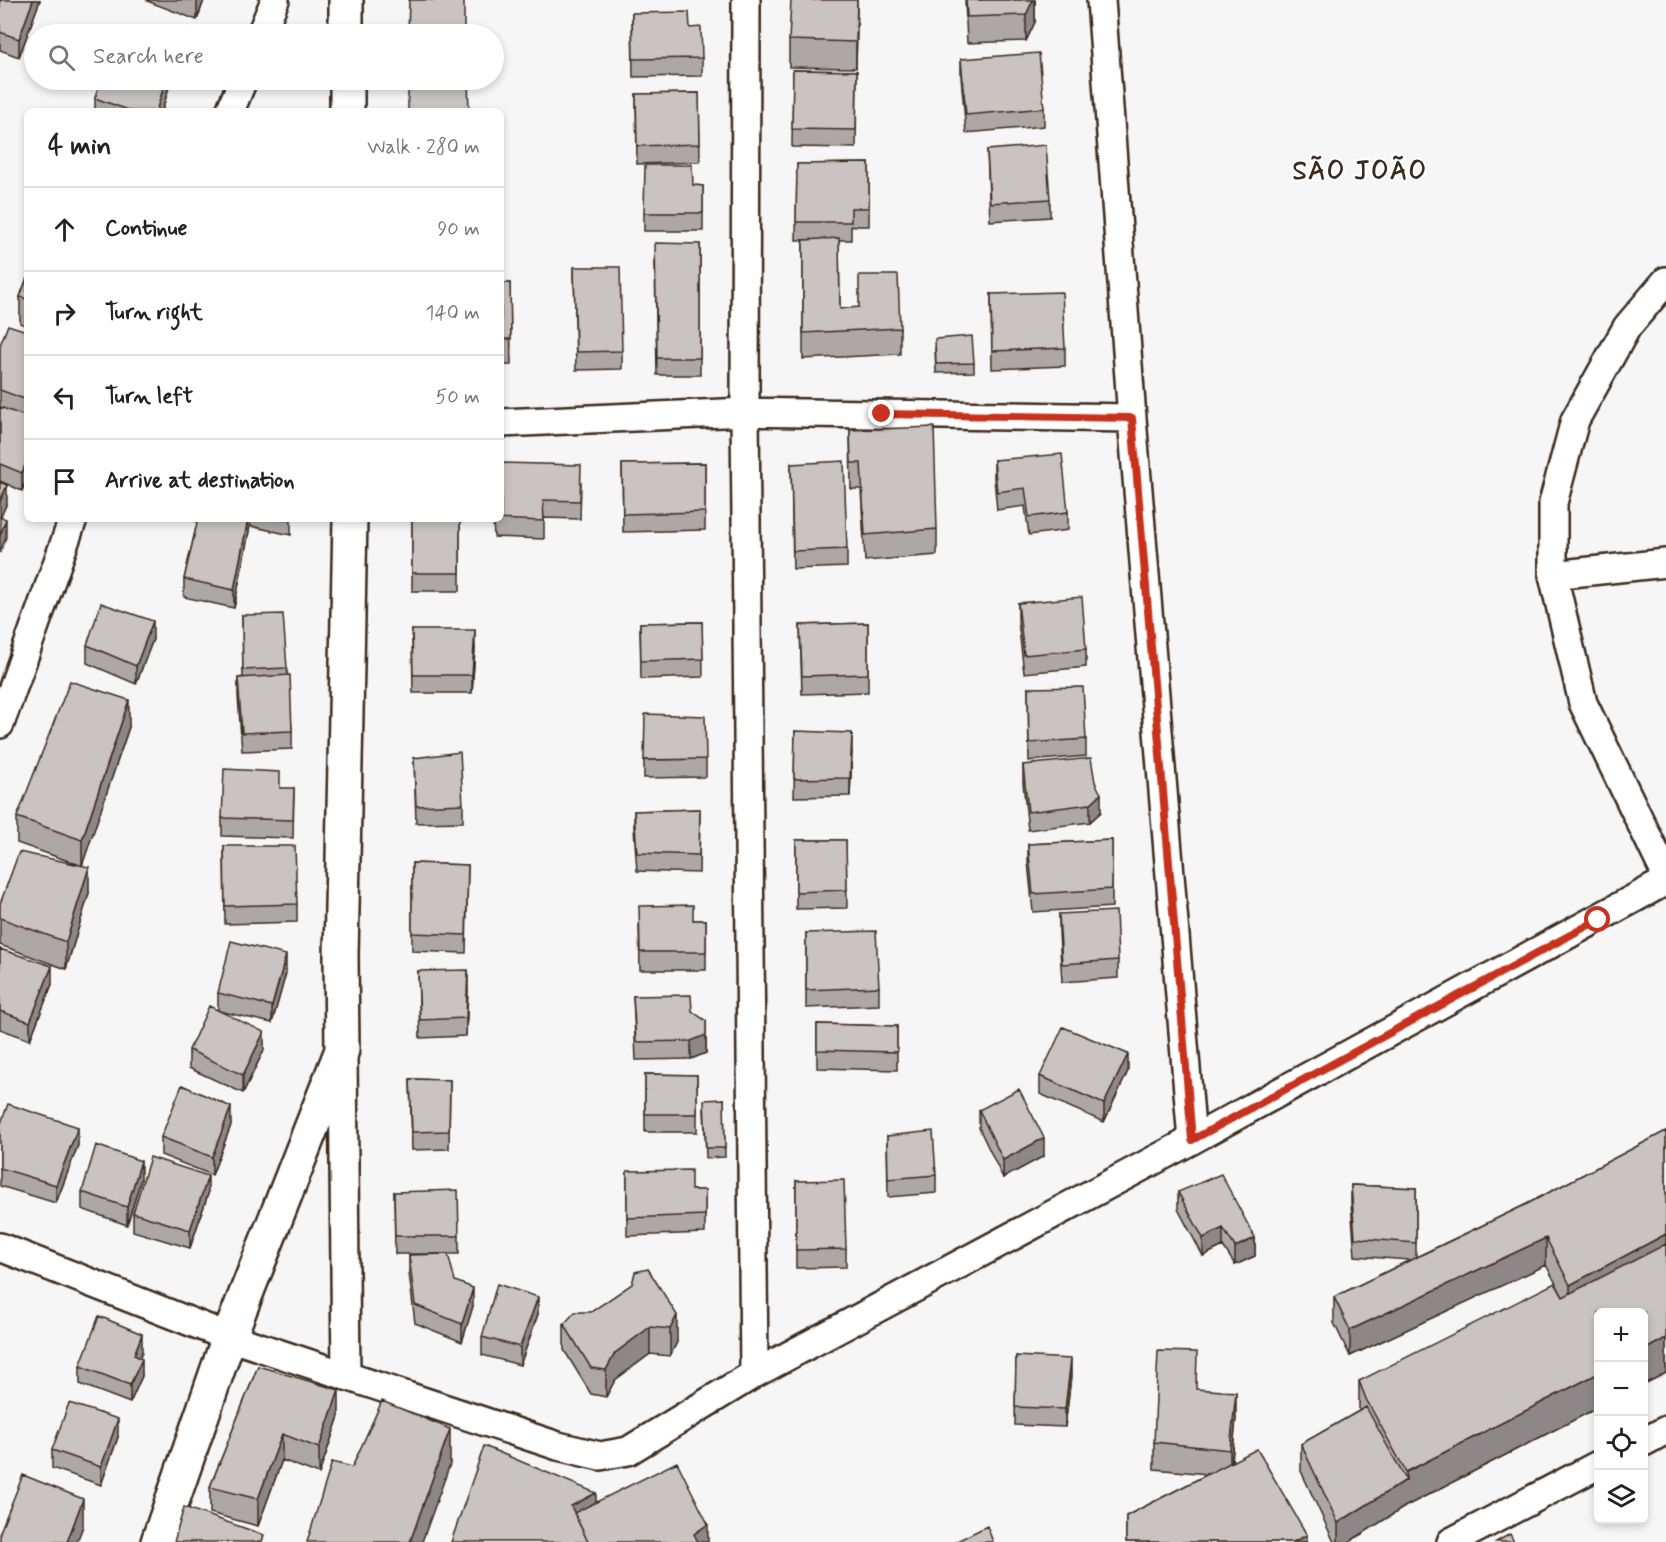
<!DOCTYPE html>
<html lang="en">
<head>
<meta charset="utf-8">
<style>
  body { margin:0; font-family:Mynerve,sans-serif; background:#f6f6f6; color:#222 }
  .controls { position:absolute; right:18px; bottom:18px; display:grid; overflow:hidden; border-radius:9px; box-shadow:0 3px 9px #0003 }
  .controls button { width:54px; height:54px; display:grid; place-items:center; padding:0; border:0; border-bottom:2px solid #e0e0e0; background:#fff; color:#222; font:30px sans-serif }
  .stop { position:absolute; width:18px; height:18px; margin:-14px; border:4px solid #c8321e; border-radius:50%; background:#fff }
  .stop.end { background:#c8321e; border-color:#fff; box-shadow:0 2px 6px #0008 }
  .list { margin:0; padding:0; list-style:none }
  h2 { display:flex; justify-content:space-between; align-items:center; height:78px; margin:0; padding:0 24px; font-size:26px }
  h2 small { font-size:20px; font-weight:400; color:#767676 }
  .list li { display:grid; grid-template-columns:39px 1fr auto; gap:18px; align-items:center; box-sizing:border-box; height:84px; padding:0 24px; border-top:2px solid #e0e0e0 }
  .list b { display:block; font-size:22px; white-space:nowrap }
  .list em { font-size:20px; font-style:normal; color:#767676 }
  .icon { flex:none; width:33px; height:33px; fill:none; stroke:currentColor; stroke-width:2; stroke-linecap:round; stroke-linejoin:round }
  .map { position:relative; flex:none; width:1666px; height:1542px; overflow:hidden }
  .search { position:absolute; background:#fff; box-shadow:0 3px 9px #0003; left:24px; top:24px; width:480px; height:66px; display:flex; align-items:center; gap:15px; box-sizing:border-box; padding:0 21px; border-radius:33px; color:#767676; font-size:22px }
  .panel { position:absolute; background:#fff; box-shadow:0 3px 9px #0003; left:24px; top:108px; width:480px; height:414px; border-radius:9px }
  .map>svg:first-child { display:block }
</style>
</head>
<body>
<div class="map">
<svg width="1666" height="1542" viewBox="0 0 1666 1542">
  <rect width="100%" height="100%" fill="#f7f6f6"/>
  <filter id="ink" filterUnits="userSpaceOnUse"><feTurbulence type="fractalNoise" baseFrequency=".0167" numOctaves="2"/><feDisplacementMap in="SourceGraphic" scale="12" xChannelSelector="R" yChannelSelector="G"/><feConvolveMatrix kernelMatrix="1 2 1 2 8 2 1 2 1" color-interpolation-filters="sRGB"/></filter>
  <g filter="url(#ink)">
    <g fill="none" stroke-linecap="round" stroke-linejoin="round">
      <defs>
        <path id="minor" d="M746 0 745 412 754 1374
          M1101 0 1132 418 1192 1140
          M261 34 275 0
          M230 111 243 80
          M1666 281 1627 327 1575 420 1553 503V575L1583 703 1666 875
          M501 423 745 412 1132 418
          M1553 575 1666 563
          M0 724 73 519
          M343 1057 346 1376
          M0 1247 229 1337 558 1446 600 1456 628 1451 754 1374 1192 1140 1666 881
          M1644 1442 1666 1430
          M1451 1542 1598 1465"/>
        <path id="tertiary" d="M346 0V34
          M347 80V111
          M158 1542 229 1337 342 1050 341 956 350 519"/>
      </defs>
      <use href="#minor" stroke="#3b2a1e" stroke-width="32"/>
      <use href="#tertiary" stroke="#3b2a1e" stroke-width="38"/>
      <use href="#minor" stroke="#fff" stroke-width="27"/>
      <use href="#tertiary" stroke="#fff" stroke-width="33"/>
    </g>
    <path fill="#ada8a6" stroke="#3b2a1e" stroke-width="1.5" d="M0 0H40L19 57 0 50Z
      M147 0H204L197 20 147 1Z
      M965 0H1035V22L1026 41 967 43Z
      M632 13 690 28 702 58V76L633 77Z
      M857 24 856 68 789 67V40Z
      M961 59 1044 108V126L966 133 961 77Z
      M793 70 857 71 856 148 792 147Z
      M101 80H171L162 111H95V98Z
      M699 93 700 162 637 164 636 94Z
      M987 150 1050 199V217L990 221Z
      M869 163V226H851V240H839L840 309 900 328V354L803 359V240H812H796L797 164Z
      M693 185 703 186V231H644V213Z
      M700 244V375H657L655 261Z
      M574 267 622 351V369L576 370Z
      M27 278V326L20 323V297Z
      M501 283H510L511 365H501Z
      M991 294 1065 348V366L992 369Z
      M27 331V478L22 491 0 481V345Z
      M935 348 974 363V372L936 373Z
      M850 430 937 529V555L865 561 861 489H851Z
      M994 460 1068 512V530L1029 535 1025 506 997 510 994 478Z
      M705 463V530L623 532 622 464Z
      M791 464 847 549V567L793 569Z
      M581 483 580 519 544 518V539L494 537 493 519H501Z
      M198 519H291V535L250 526 234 608 184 597V579Z
      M412 519H460V591H412Z
      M1018 603 1086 649V667L1024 673 1018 621Z
      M242 615 287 668 292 731V749L242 751 238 696V678L243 677Z
      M702 622 703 677 641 679 640 623Z
      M868 623V692L802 694 800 625Z
      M412 630 475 648 472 693H413Z
      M153 639 136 684 87 663V645Z
      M1028 688 1086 739V756L1029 761Z
      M129 727 82 865 89 893 66 969 0 945V904L77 864 17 843V817Z
      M795 731 852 751 850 796 794 797Z
      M414 758 463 804V822L416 823Z
      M706 759V777L644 778V760Z
      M1023 765 1095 782 1101 812 1090 822 1028 830 1023 783Z
      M294 788 293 838 222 836V818Z
      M700 809 699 873 637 871 634 828V811Z
      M796 840H846L847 908 796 909Z
      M1112 840V907L1033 912 1028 862V844Z
      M224 846 297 904V922L225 924Z
      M412 863 468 865 466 953 412 951Z
      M1059 914 1118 960V978L1062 982 1059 932Z
      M693 920H706V970H640L639 923Z
      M806 933 879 987V1005L806 1008Z
      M0 949 52 984 30 1040 0 1029Z
      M418 971 468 988 466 1036 420 1038Z
      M286 973 272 1023 219 1011 264 1050 243 1093 189 1068V1050L218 1011V993Z
      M633 996 692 1011 706 1039V1053L691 1059 636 1060Z
      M817 1024 897 1026V1070L817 1068Z
      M1128 1071 1104 1122 1040 1094V1076Z
      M645 1074 697 1075V1132H645Z
      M410 1079 450 1080 449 1149 412 1150Z
      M724 1099 725 1157 706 1158 704 1109Z
      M979 1110 1044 1156 1003 1178 979 1128Z
      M231 1125 212 1175 161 1155V1137Z
      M0 1126 78 1145 56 1203 0 1186Z
      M1666 1131V1373L1644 1384V1312H1599V1407L1406 1506 1349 1542H1334L1301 1471V1444L1359 1411V1381L1563 1297 1546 1265 1350 1356 1334 1323V1297L1410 1260 1355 1256 1351 1203V1185L1416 1188V1257L1527 1204Z
      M887 1136 936 1175V1193L888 1197Z
      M627 1171 691 1190H705V1233L627 1236Z
      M141 1179 127 1225 82 1209V1192Z
      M796 1181 846 1249V1267L796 1268Z
      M394 1192 459 1236V1254H395Z
      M1178 1192 1255 1238V1256L1235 1265 1223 1246 1203 1256 1178 1209Z
      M208 1194 190 1248 133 1231V1213Z
      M409 1255 455 1281 473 1306 462 1342 415 1323 409 1273Z
      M648 1269 677 1342 670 1356 650 1354 615 1380 606 1397 591 1394 564 1350V1324L591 1312 632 1284Z
      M538 1314 520 1365 482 1355V1337Z
      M142 1352 139 1357 142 1376 130 1403 80 1384V1366Z
      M1016 1356 1071 1376 1065 1427 1015 1425Z
      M258 1366 339 1416 319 1474 282 1460 258 1526 210 1513V1487Z
      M1196 1389 1236 1418 1232 1462 1307 1542H1126V1516L1208 1474 1154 1469V1442Z
      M118 1437 101 1485 52 1468V1450Z"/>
    <path fill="#8d8887" stroke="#3b2a1e" stroke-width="1.5" d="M33 0H40L19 57V39Z
      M197 0H204L197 20Z
      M857 0V24L856 68V42Z
      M1033 0H1035V22L1026 41V15Z
      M166 80H171L162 111H156Z
      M27 460V478L22 491V473Z
      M7 485V503L0 519V501Z
      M6 519V537L0 553V535Z
      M248 519H250V526L234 608V590Z
      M153 621V639L136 684V666Z
      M475 630V648L472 693V675Z
      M129 700V727L82 866V840Z
      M852 733V751L850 796V778Z
      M1101 794V812L1090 822V804Z
      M89 867V893L66 969V942Z
      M286 955V973L272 1023V1006Z
      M52 966V984L30 1040V1022Z
      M468 970V988L466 1036V1018Z
      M706 1021V1053L691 1059V1041Z
      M264 1032V1050L243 1093V1075Z
      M1128 1054V1071L1104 1122V1104Z
      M231 1107V1125L212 1175V1157Z
      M78 1127V1145L56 1203V1185Z
      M1044 1138V1156L1003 1178V1160Z
      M141 1161V1179L127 1225V1207Z
      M208 1176V1194L190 1248V1230Z
      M1223 1228V1246L1203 1256V1238Z
      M1666 1234V1260L1570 1311V1285Z
      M1255 1238V1256L1235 1265V1247Z
      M1546 1238V1265L1350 1356V1330Z
      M473 1288V1306L462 1342V1324Z
      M538 1297V1314L520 1365V1347Z
      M677 1315V1342L670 1356V1329Z
      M650 1327V1354L615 1380 606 1397V1370L615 1353Z
      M142 1334V1352L134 1373V1355Z
      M1666 1338V1373L1644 1384V1350Z
      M142 1359V1376L130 1403V1385Z
      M1071 1359V1376L1065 1427V1409Z
      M1599 1373V1407L1406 1506 1349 1542H1338V1523L1406 1480V1472Z
      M339 1390V1416L319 1474V1448Z
      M1236 1392V1418L1230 1476V1450Z
      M118 1419V1437L101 1485V1467Z
      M450 1429V1464L422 1542H410Z
      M282 1434V1460L258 1526V1499Z
      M596 1493V1527L581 1535 571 1506Z
      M83 1499V1526L77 1542H67Z
      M708 1524V1542H694V1534Z
      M1307 1535V1542H1293Z"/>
    <path fill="#c9c3c1" stroke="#3b2a1e" stroke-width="1.5" d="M0 0H33L19 39 0 32Z
      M409 0H464V34H408Z
      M791 0H857L856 42 789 40Z
      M966 0H1033L1026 15 967 17Z
      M689 12 690 28 701 27 702 58 633 59 632 13Z
      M117 27 142 34H114Z
      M1039 53 1044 108 966 115 961 59Z
      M793 70 857 71 856 130 792 129Z
      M101 80H166L156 111H131L95 98Z
      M408 80H468L469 111H408Z
      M699 93 700 144 637 146 636 94Z
      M1046 145 1050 199 990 203 987 150Z
      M869 163V208H851V222H796L797 164Z
      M645 165H692L693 185 703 186V213H644Z
      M839 238 840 309 859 307V275H898L900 328 803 333V240Z
      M655 243 700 244V358H657Z
      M574 267H620L622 351 576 352Z
      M27 278V299L20 297Z
      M501 283H510L511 339H501Z
      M1062 292 1065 348 992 351 991 294Z
      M8 325 27 331V400L0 390V345Z
      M972 336 974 363 936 364 935 339Z
      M0 407 27 417V460L22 473 0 464Z
      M934 427 937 529 865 535 861 463H851L850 430Z
      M1062 454 1068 512 1029 517 1025 488 997 492 994 460Z
      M844 461 847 549 793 551 791 464Z
      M501 463 581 465 580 501 543 500 544 521 494 519H501Z
      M705 463V512L623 514 622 464Z
      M0 482 7 485 0 501Z
      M0 517 6 519 0 535Z
      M198 519H248L234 590 184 579Z
      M412 519H460V573H412Z
      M1082 597 1086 649 1024 655 1018 603Z
      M101 603 153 621 136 666 87 645Z
      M283 614 287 668 243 670 242 615Z
      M702 622 703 659 641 661 640 623Z
      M868 623V674L802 676 800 625Z
      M412 630H475L472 675H413Z
      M290 675 292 731 242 733 238 678Z
      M70 681 129 700 82 840 17 817Z
      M1083 687 1086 739 1029 743 1028 688Z
      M645 714 705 716 706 759 644 760Z
      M795 731 852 733 850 778 794 779Z
      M460 752 463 804 416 806 414 758Z
      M1091 758 1095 782 1101 794 1090 804 1028 812 1023 765Z
      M224 769 280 772V788H294L293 820 222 818Z
      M700 809 699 855 637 853 634 811Z
      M796 840H846L847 890 796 892Z
      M1112 840V889L1033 894 1028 844Z
      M224 846H295L297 904 225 906Z
      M19 852 89 867 66 942 0 918V904Z
      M412 863 468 865 466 935 412 933Z
      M693 905V920H706V952H640L639 906Z
      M1116 911 1118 960 1062 964 1059 914Z
      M876 931 879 987 806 990V933Z
      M231 941 286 955 272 1006 218 993Z
      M0 949 52 966 30 1022 0 1011Z
      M468 970 466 1018 420 1020 418 971Z
      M691 995 692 1011 706 1021V1035L691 1041 636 1042 633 996Z
      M209 1006 264 1032 243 1075 189 1050Z
      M817 1024 897 1026V1052L817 1050Z
      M1063 1027 1128 1054 1104 1104 1040 1076Z
      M645 1074 697 1075V1114H645Z
      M410 1079 450 1080 449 1131 412 1132Z
      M182 1085 231 1107 212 1157 161 1137Z
      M1019 1089 1044 1138 1003 1160 979 1110Z
      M724 1099 725 1148H706L704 1100Z
      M8 1104 78 1127 56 1185 0 1168V1126Z
      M933 1131 936 1175 888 1179 887 1136Z
      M1666 1131V1174L1665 1175 1666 1176V1234L1570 1285 1546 1238 1350 1330 1334 1297 1527 1204Z
      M96 1145 141 1161 127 1207 82 1192Z
      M150 1157 208 1176 190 1230 133 1213Z
      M691 1170V1190H705V1215L627 1218V1171Z
      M1221 1174 1255 1238 1235 1247 1223 1228 1203 1238 1178 1192Z
      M844 1180 846 1249 796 1250V1181Z
      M1351 1185 1416 1188V1243L1355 1238Z
      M458 1190 459 1236H395L394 1192Z
      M1666 1244V1338L1644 1350V1312H1599V1373L1406 1472 1366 1399 1359 1381 1555 1283 1563 1297Z
      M448 1254 455 1281 473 1288 462 1324 415 1305 409 1255Z
      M648 1269 677 1315 670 1329 650 1327 615 1353 606 1370 591 1368 564 1324 575 1312H591L632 1284 635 1272Z
      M497 1284 538 1297 520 1347 482 1337Z
      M99 1316 142 1334 134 1355 142 1359 130 1385 80 1366Z
      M1158 1351 1197 1352 1196 1389 1236 1392 1230 1450 1154 1442Z
      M1016 1356 1071 1359 1065 1409 1015 1407Z
      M258 1366 339 1390 319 1448 282 1434 258 1499 210 1487Z
      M382 1401 450 1429 410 1542H307L332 1462 352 1467Z
      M69 1403 118 1419 101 1467 52 1450Z
      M1366 1407 1406 1480 1338 1523 1301 1444Z
      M484 1446 596 1493 571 1506 588 1542H451Z
      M1257 1449 1307 1535 1293 1542H1127L1126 1540V1516Z
      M677 1462 708 1524 694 1534 698 1542H588L574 1513Z
      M23 1475 83 1499 67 1542H0V1532Z
      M184 1507 264 1535 262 1542H174Z
      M987 1526 993 1542H955Z
      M1510 1534 1514 1542H1496Z"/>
  </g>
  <g fill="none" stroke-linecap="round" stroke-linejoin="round" filter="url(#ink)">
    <path stroke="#c8321e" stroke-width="8" d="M882 414 1132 418 1192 1140 1598 920"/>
  </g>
  <g text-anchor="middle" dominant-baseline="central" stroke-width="4.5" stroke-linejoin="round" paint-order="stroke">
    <g font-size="26" font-weight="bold" letter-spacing="1.5" fill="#3b2a1e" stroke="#fff">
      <text x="1360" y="172">SÃO JOÃO</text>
    </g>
  </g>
</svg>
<div class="controls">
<button>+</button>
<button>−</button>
<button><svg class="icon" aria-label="locate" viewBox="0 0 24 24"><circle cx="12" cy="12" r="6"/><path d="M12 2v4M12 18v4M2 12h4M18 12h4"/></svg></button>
<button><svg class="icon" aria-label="layers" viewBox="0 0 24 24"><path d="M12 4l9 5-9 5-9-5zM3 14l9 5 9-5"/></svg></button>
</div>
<div class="stop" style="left:1598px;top:920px"></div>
<div class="stop end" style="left:882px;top:414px"></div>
<div class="search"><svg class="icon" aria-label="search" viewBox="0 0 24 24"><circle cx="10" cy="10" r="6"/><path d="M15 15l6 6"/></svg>Search here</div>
<section class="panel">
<h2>4 min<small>Walk · 280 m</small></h2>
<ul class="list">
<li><svg class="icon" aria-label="ahead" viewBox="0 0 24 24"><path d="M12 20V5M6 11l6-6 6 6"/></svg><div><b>Continue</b></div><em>90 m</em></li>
<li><svg class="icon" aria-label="right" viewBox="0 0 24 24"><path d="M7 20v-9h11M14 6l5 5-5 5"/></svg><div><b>Turn right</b></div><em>140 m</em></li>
<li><svg class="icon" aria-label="left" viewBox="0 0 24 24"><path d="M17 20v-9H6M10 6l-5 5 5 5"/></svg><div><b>Turn left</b></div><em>50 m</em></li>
<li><svg class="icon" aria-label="arrive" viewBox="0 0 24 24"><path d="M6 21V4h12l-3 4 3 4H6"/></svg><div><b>Arrive at destination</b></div></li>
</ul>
</section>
</div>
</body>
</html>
